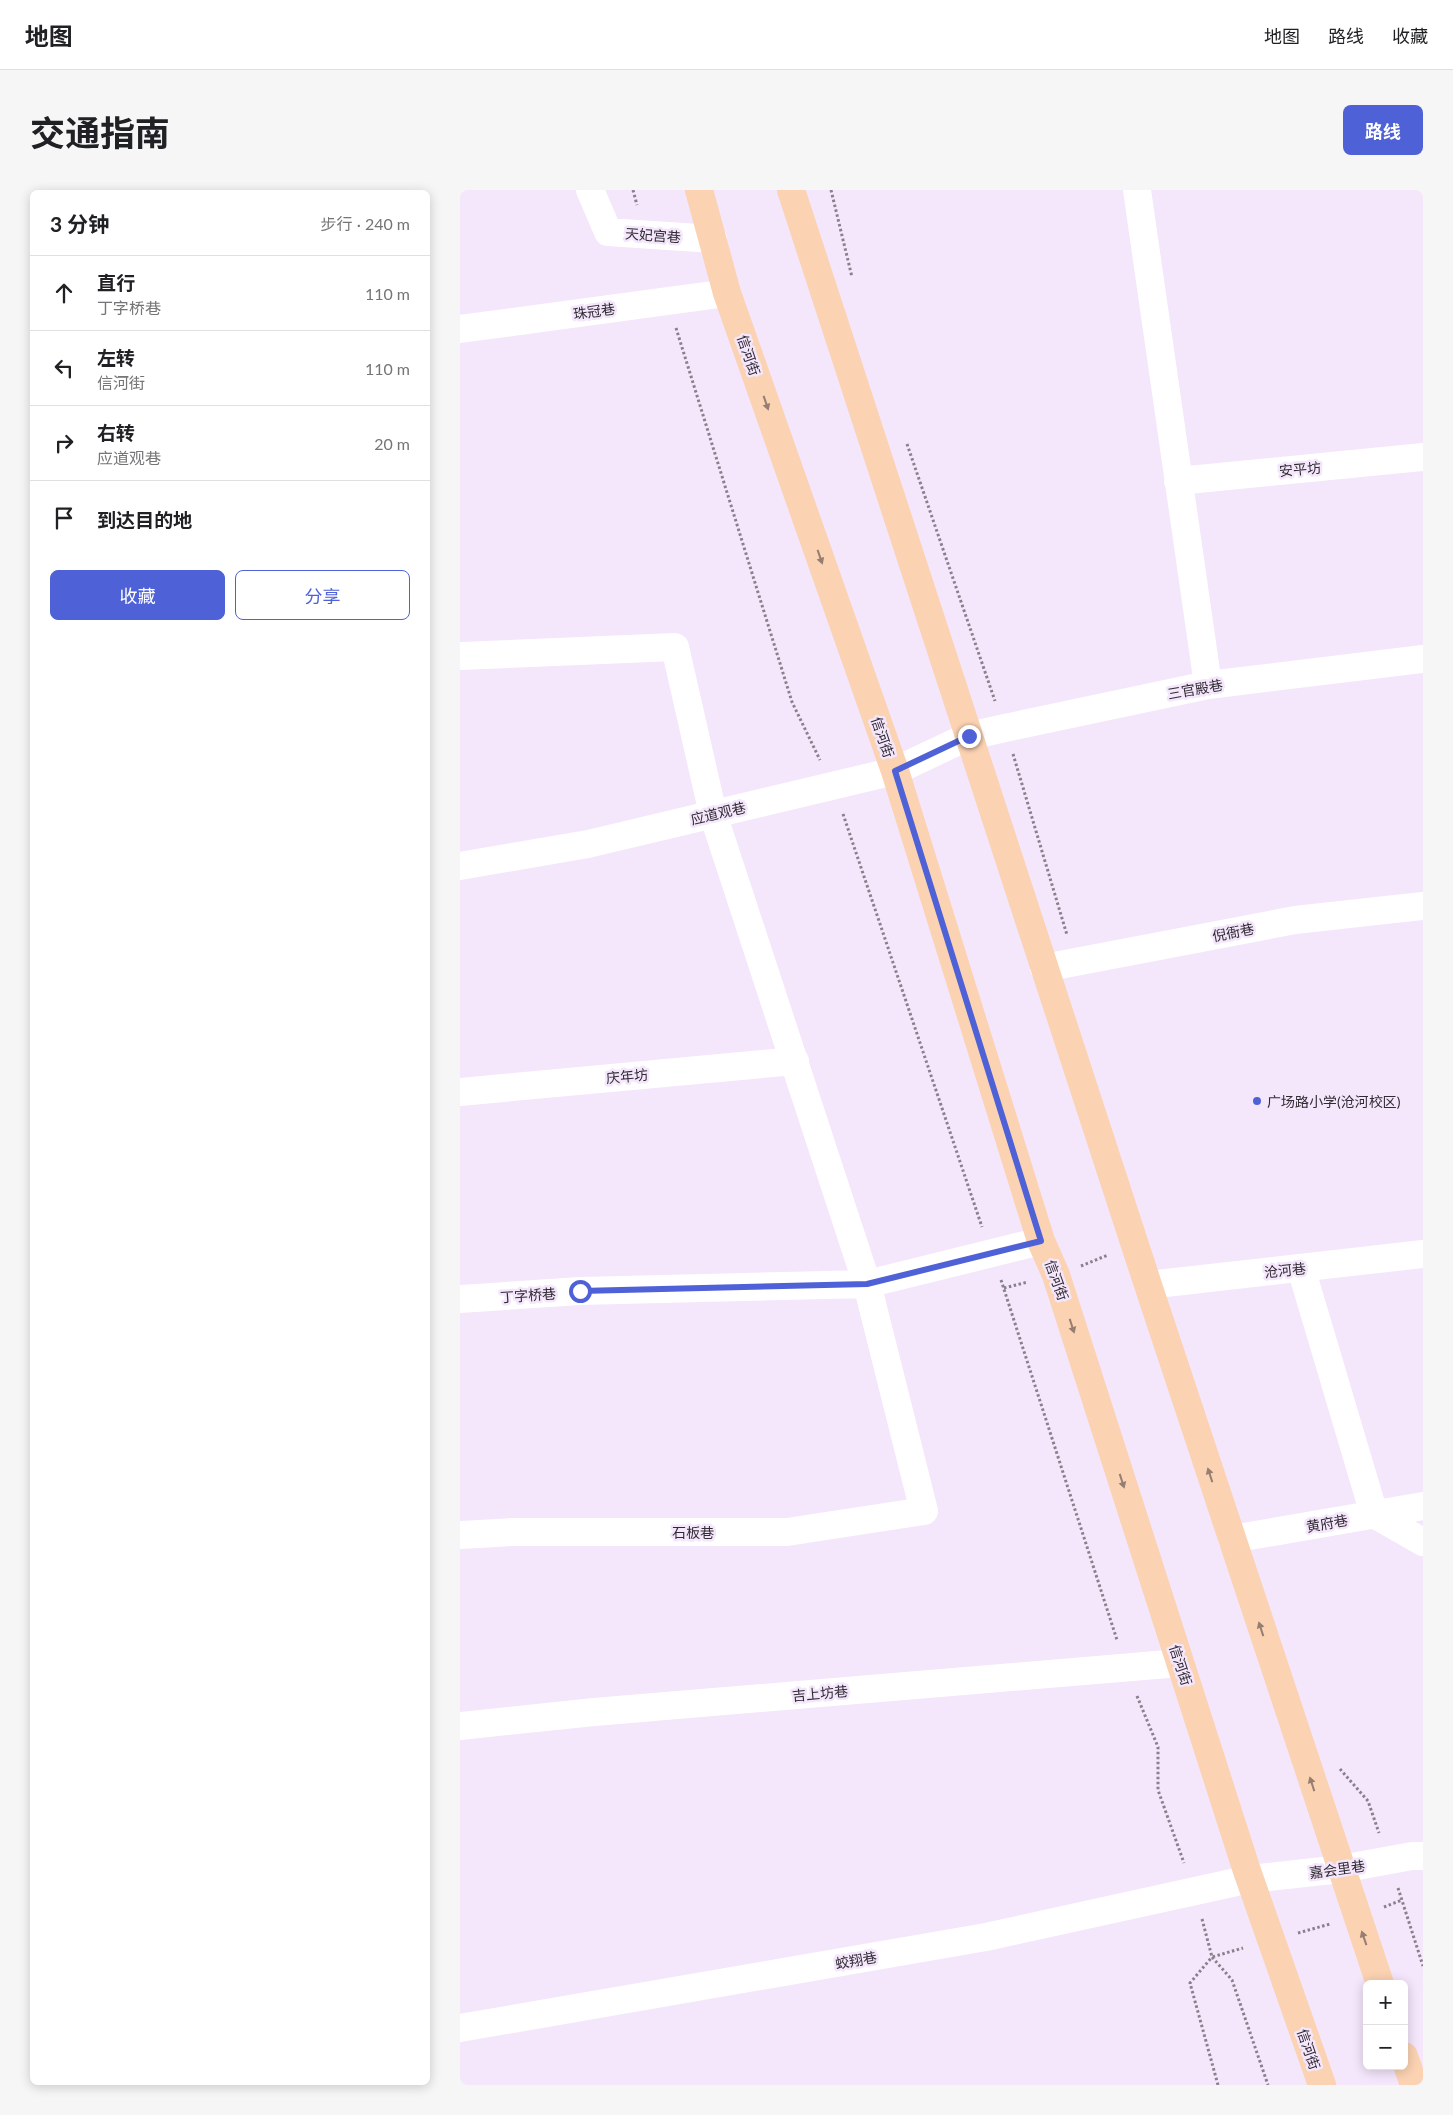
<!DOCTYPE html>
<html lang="zh">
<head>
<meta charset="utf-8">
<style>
  body { margin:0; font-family:Lato,"Noto Sans SC",sans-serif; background:#f6f6f6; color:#202124 }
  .controls { position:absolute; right:15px; bottom:15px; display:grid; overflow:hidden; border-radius:8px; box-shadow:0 2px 12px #0003 }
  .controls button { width:45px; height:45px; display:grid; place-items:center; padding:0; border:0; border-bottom:1px solid #e0e0e0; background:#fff; color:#202124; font:25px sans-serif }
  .stop { position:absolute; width:15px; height:15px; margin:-11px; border:4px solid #4f61d6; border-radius:50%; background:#fff }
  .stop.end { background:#4f61d6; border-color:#fff; box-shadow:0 1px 5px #0008 }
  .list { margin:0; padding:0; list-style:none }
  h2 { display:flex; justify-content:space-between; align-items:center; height:65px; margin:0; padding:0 20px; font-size:21px }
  h2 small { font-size:16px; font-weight:400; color:#757577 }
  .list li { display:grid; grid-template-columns:32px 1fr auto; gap:15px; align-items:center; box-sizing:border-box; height:75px; padding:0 20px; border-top:1px solid #e0e0e0 }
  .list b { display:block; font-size:19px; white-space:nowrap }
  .list p { margin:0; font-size:16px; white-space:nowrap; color:#757577 }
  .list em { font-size:16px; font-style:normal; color:#757577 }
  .actions { display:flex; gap:10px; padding:15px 20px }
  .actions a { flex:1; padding:11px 0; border:1px solid #4f61d6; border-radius:8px; text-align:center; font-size:18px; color:#4f61d6 }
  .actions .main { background:#4f61d6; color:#fff }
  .icon { flex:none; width:28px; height:28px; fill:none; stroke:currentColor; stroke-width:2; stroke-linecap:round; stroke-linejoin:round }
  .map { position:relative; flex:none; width:963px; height:1895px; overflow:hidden; border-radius:8px }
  header { display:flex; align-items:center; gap:30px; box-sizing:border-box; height:70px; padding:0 25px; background:#fff; border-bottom:1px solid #e0e0e0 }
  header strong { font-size:24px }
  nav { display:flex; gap:28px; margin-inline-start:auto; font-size:18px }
  .intro { display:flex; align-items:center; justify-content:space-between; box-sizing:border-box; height:120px; padding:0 30px }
  h1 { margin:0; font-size:35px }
  .button { padding:12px 22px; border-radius:8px; background:#4f61d6; color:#fff; font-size:18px; font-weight:700 }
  main { display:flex; gap:30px; padding:0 30px }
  aside { flex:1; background:#fff; border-radius:8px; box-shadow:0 2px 12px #0003 }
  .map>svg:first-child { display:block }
</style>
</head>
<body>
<header>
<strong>地图</strong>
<nav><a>地图</a><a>路线</a><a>收藏</a></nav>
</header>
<div class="intro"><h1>交通指南</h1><a class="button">路线</a></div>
<main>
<aside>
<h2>3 分钟<small>步行 · 240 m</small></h2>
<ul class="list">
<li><svg class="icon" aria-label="ahead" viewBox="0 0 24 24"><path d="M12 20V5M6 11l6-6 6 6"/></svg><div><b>直行</b><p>丁字桥巷</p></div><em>110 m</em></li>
<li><svg class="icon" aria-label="left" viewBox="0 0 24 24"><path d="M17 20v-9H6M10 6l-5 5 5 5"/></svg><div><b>左转</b><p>信河街</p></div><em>110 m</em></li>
<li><svg class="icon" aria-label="right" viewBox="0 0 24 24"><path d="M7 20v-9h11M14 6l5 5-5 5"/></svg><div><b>右转</b><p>应道观巷</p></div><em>20 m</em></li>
<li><svg class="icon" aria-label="arrive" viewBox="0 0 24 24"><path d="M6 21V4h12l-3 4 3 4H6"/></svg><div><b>到达目的地</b></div></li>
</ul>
<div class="actions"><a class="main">收藏</a><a>分享</a></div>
</aside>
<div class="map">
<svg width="963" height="1895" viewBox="0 0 963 1895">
  <rect width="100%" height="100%" fill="#f4e6fb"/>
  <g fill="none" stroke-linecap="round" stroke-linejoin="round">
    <path stroke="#89808d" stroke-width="3" stroke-dasharray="2.5 2.5" stroke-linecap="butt" d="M173 0 177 15
      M371 0 392 87
      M216 138 332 512 360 570
      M447 254 535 511
      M553 564 607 745
      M383 624 522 1037
      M621 1076 648 1065
      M541 1090 657 1450
      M544 1098 568 1092
      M677 1506 698 1557V1600L724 1673
      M880 1579 908 1611 919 1643
      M938 1698 963 1776
      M924 1717 942 1710
      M742 1729 752 1767 783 1758
      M838 1743 870 1734
      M758 1895 730 1793 752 1767 772 1790 808 1895"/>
    <path stroke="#fff" stroke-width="28" d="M130 0 148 42 253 49
      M677 0 748 495
      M0 139 267 103
      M718 291 963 267
      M0 466 215 457 253 624 407 1094 464 1321 327 1342H53L0 1345
      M0 676 128 654 435 581 509 546 545 538 748 495 963 469
      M584 778 835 730 963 716
      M0 902 335 871
      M841 1078 914 1324 963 1352
      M688 1095 963 1064
      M0 1109 120 1101 407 1094 581 1051
      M772 1349 963 1316
      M0 1536 134 1522 720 1473
      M0 1838 526 1747 790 1689 881 1679 952 1666H963"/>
    <path stroke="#fbd2b2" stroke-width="28" d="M239 0 267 103 435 581 581 1051 596 1085 786 1678 862 1895
      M331 0 688 1095 920 1794
      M944 1866 954 1895"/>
  </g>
  <defs><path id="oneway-solid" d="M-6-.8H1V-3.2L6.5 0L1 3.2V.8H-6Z" transform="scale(1.25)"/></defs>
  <g fill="#967e72">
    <use href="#oneway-solid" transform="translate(306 213) rotate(71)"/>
    <use href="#oneway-solid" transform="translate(360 367) rotate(71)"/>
    <use href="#oneway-solid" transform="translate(612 1136) rotate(72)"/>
    <use href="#oneway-solid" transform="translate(750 1285) rotate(-108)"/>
    <use href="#oneway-solid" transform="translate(662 1291) rotate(72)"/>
    <use href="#oneway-solid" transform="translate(801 1439) rotate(-108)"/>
    <use href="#oneway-solid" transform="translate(852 1594) rotate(-108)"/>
    <use href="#oneway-solid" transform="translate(904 1748) rotate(-109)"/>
  </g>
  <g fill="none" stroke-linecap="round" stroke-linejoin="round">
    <path stroke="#4f61d6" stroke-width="6" d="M120 1101 407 1094 581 1051 435 581 509 546"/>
  </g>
  <circle fill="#4f61d6" stroke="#f4e6fb" stroke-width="2" cx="797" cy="911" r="5"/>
  <g text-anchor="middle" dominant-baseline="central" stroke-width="5" stroke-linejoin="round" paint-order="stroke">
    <g font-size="14" fill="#302b33" stroke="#f4e6fb">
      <text transform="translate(193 45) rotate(4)">天妃宫巷</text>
      <text transform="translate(134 121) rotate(-8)">珠冠巷</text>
      <text transform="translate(289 165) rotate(71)">信河街</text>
      <text transform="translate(840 279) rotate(-5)">安平坊</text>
      <text transform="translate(735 499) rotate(-10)">三官殿巷</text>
      <text transform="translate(423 547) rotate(71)">信河街</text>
      <text transform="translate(258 623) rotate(-13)">应道观巷</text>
      <text transform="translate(773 742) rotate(-11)">倪衙巷</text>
      <text transform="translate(167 886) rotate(-5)">庆年坊</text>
      <text transform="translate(825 1080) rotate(-6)">沧河巷</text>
      <text transform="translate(597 1090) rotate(70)">信河街</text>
      <text transform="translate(68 1105) rotate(-4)">丁字桥巷</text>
      <text transform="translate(867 1333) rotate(-10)">黄府巷</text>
      <text x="233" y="1342">石板巷</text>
      <text transform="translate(721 1475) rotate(72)">信河街</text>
      <text transform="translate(360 1503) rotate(-5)">吉上坊巷</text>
      <text transform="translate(877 1679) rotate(-8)">嘉会里巷</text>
      <text transform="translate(396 1770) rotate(-10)">蛟翔巷</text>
      <text transform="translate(849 1859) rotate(71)">信河街</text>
    </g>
    <g font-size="14" fill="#302b33" stroke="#f4e6fb" text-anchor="start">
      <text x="807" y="911">广场路小学(沧河校区)</text>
    </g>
  </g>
</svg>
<div class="controls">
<button>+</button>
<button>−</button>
</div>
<div class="stop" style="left:120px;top:1101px"></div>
<div class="stop end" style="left:509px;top:546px"></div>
</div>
</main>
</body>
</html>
